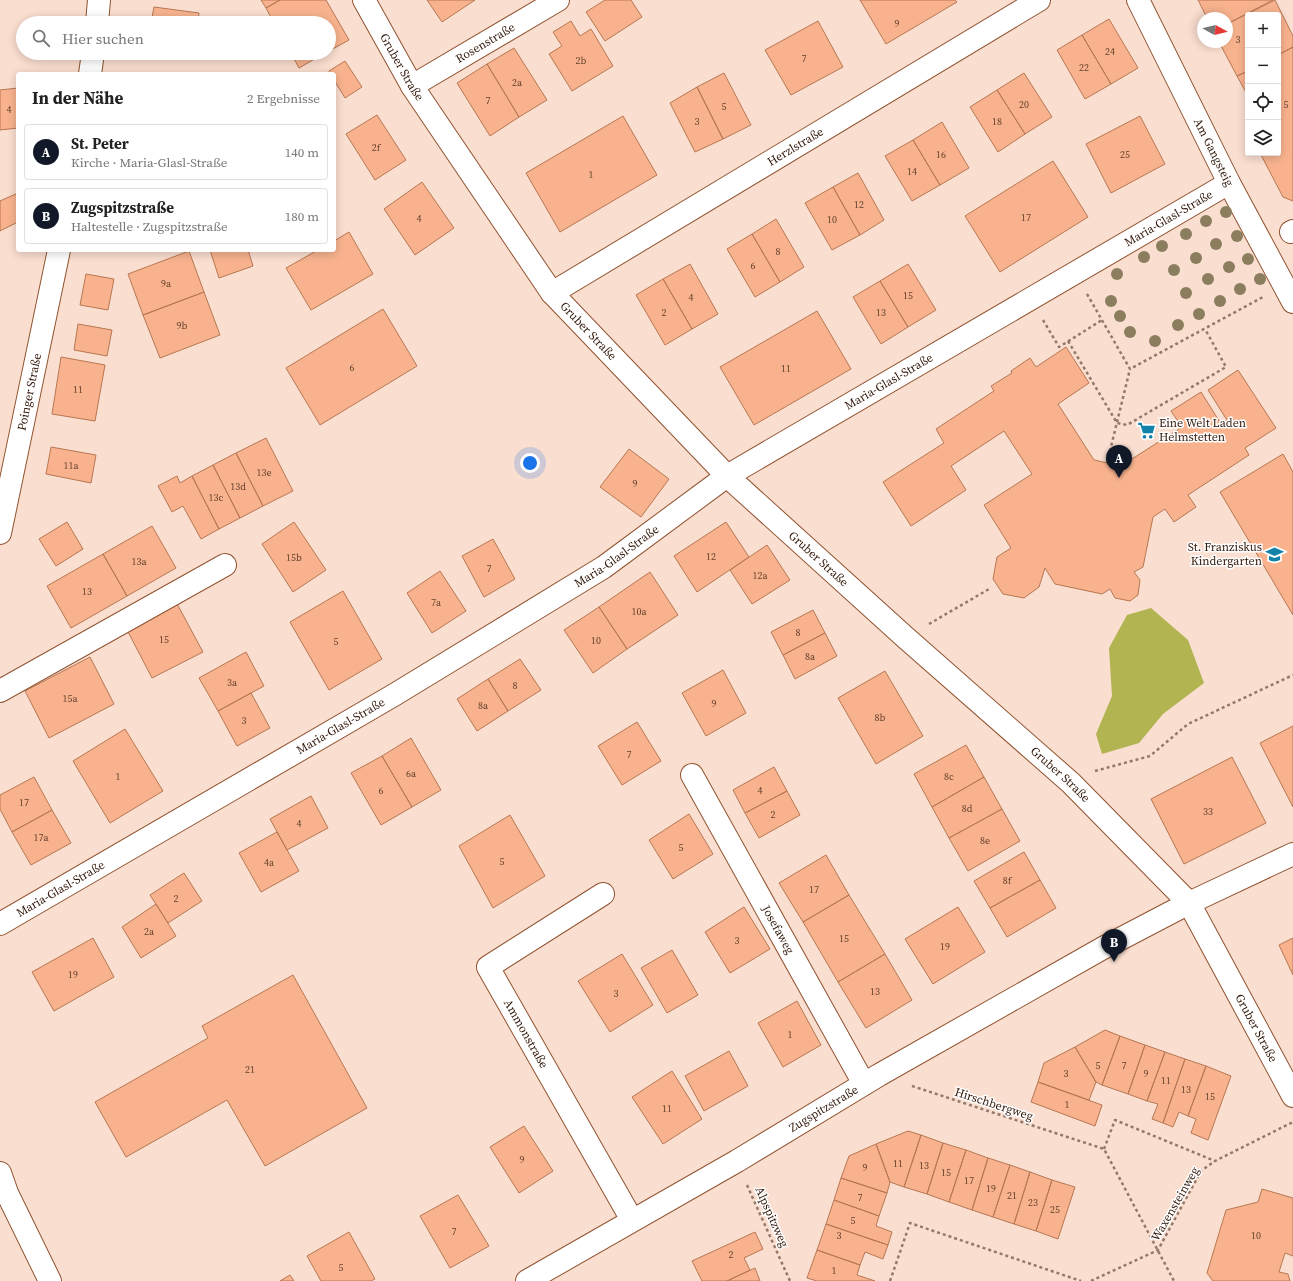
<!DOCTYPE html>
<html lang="de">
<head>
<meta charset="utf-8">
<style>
  body { margin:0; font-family:"Source Serif 4",serif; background:#f6f6f6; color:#222 }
  .controls { position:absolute; right:12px; top:12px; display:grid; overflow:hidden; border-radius:4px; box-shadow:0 2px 10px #0003 }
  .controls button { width:36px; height:36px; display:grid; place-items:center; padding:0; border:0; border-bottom:1px solid #e0e0e0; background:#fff; color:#222; font:20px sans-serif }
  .compass { position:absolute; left:1197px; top:12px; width:36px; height:36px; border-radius:50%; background:#fff; box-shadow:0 2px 10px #0003; rotate:98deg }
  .you { position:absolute; left:530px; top:463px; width:14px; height:14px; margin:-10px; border:3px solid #fff; border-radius:50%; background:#1a73e8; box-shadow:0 0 0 6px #1a73e833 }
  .badge { display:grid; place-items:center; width:26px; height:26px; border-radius:50%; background:#111827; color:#fff; font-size:13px; font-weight:700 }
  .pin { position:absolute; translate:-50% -33px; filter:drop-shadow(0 1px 2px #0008) }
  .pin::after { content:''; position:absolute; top:21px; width:14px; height:12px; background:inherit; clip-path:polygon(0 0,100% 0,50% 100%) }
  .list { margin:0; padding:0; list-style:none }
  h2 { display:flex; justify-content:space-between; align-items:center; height:52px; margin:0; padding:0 16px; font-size:17px }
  h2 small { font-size:13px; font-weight:400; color:#767676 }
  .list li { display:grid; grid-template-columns:26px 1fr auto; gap:12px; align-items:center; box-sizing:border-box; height:56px; margin:0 8px 8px; padding:0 8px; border:1px solid #e0e0e0; border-radius:4px }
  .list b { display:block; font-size:15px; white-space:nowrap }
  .list p { margin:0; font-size:13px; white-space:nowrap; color:#767676 }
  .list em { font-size:13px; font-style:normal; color:#767676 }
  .icon { flex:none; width:22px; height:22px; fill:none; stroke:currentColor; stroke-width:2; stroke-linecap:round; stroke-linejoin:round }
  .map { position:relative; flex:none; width:1293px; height:1281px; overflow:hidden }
  .search { position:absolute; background:#fff; box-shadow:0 2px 10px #0003; left:16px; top:16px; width:320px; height:44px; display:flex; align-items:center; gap:10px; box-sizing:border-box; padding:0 14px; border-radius:22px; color:#767676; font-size:15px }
  .panel { position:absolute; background:#fff; box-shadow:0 2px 10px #0003; left:16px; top:72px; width:320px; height:180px; border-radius:4px }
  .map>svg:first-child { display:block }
</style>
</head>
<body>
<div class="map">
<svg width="1293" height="1281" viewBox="0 0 1293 1281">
  <rect width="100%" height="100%" fill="#fadecf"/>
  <path fill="#b2b351" d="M1151 608 1188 640 1204 683 1163 714 1139 743 1102 754 1096 734 1112 696 1109 648 1127 615Z"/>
  <path fill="#f8b38e" stroke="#b77753" d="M261 0H280L266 8Z
    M280 0H326L349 40 329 51V23H274L266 8Z
    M427 0H475L442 22Z
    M605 0H631L642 17 605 41 586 12Z
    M860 0H955L957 2 886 44Z
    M1198 0H1273L1227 24V18H1207Z
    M1275 0 1293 36V47L1278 55V15H1248V71L1237 76 1219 42H1227V24Z
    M154 7 199 13 198 23H151Z
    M1109 19 1138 68 1111 84 1082 35Z
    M571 21 580 36 591 29 613 66 572 91 549 54 562 46 553 32Z
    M818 21 843 67 791 95 765 50Z
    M1082 35 1111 84 1085 99 1057 50Z
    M1293 47V201L1283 197 1260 153H1278V55Z
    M514 48 547 100 519 117 487 64Z
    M149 53H193V59Z
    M291 53H325L299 68Z
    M345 61 362 87 345 98 334 80V74H330L329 71Z
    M487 64 519 117 490 136 457 83Z
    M1248 71V96L1237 76Z
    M724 73 751 125 723 139 697 87Z
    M1024 73 1052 117 1025 134 997 90Z
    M697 87 723 139 695 152 670 103Z
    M18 88V128L0 130V90Z
    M997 90 1025 134 998 152 970 107Z
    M377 115 406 160 375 180 346 134Z
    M623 116 657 175 560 232 526 173Z
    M1140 116 1165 164 1111 193 1086 144Z
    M942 122 969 168 940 185 913 140Z
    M913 140 940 185 912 201 885 156Z
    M1053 161 1088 217 1000 272 965 216Z
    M858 173 884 220 860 235 833 187Z
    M422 182 454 228 415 255 384 209Z
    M833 187 860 235 832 250 805 203Z
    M18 193V222L0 231V201Z
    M776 219 804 267 780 282 752 234Z
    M349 232 373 274 311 310 286 268 318 250H334V241Z
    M752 234 780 282 755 297 727 249Z
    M210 250H248L253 266 219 278Z
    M189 251 204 292 143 315 128 274Z
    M690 264 718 314 692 329 663 279Z
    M908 264 936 310 908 327 880 281Z
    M86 274 114 279 108 310 80 305Z
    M663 279 692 329 665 345 636 295Z
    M880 281 908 327 881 344 853 297Z
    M204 292 220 335 160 358 143 315Z
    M383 309 417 366 320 425 286 368Z
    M817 311 851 369 754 425 720 367Z
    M78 324 112 330 107 356 74 350Z
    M1066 347 1089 383 1058 404 1094 460 1121 466 1182 427 1171 411 1201 392 1221 424 1227 420 1208 390 1238 370 1276 428 1245 448 1249 455 1188 495 1196 507 1174 522 1165 509 1153 517 1143 567 1134 572 1140 580 1138 595 1130 601 1115 598 1110 589 1102 594 1055 584 1045 568 1039 587 1024 598 1003 594 993 579 997 557 1011 548 984 505 1032 474 1004 431 951 466 966 490 911 526 883 482 944 443 936 429 994 391 991 386 1012 373 1011 371 1030 358 1036 367Z
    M61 357 105 365 95 421 52 414Z
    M266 438 293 491 263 506 236 453Z
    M51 447 96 455 91 483 46 474Z
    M629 449 669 479 641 517 600 487Z
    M236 453 263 506 240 518 213 465Z
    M1283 454 1293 472V615L1220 492Z
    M213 465 240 518 219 529 192 476Z
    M177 476 180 483 192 476 219 529 201 539 183 506 172 512 158 486Z
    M67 522 83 549 56 566 39 539Z
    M294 522 326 570 293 592 262 544Z
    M726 522 749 557 697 592 674 556Z
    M152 526 176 568 127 596 103 554Z
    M493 539 515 579 484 597 462 556Z
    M767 545 790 580 752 604 730 570Z
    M103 554 127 596 71 628 47 586Z
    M440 571 466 611 432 633 407 593Z
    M650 572 678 615 627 649 599 607Z
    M343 591 382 659 329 690 290 622Z
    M175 600 203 652 152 678 125 626Z
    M599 607 627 649 593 673 564 630Z
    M813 610 825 633 783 655 771 632Z
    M825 633 837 656 795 679 783 655Z
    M246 652 264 686 218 711 199 678Z
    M90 657 114 704 49 738 25 691Z
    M520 659 541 690 508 711 488 679Z
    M723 670 746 713 706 736 682 693Z
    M885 671 923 736 876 764 838 698Z
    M488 679 508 711 477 731 457 699Z
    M251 693 270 728 237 746 218 711Z
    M637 722 661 761 622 785 598 746Z
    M1293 726V807L1260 743Z
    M125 729 163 791 110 823 73 761Z
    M411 738 441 790 412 807 382 756Z
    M966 745 984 777 932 807 914 774Z
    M382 756 412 807 381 825 351 773Z
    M1232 757 1266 823 1184 864 1151 799Z
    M774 767 787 791 745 813 733 790Z
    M34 777 52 810 12 832 0 809V795Z
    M984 777 1002 809 949 838 932 807Z
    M787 791 800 815 759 838 745 813Z
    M311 796 328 828 287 850 270 819Z
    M1002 809 1020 841 968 871 949 838Z
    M52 810 71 843 31 865 12 832Z
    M689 814 713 854 673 879 649 840Z
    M510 815 545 876 493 908 459 846Z
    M277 832 299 871 261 892 239 853Z
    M1024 852 1040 880 990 908 974 881Z
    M826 855 849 895 803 922 779 883Z
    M184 873 202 901 168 923 150 895Z
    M1040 880 1056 908 1007 937 990 908Z
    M849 895 885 954 838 982 803 922Z
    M156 904 176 936 141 958 122 927Z
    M744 907 770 949 730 973 705 932Z
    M958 907 985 952 933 984 905 939Z
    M93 938 114 977 54 1011 32 972Z
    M1293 938V975L1279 945Z
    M672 950 698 995 667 1013 641 968Z
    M622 954 653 1005 610 1032 578 981Z
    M885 954 912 1000 866 1028 838 982Z
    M293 975 367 1108 265 1166 227 1100 126 1157 95 1102 208 1038 202 1026Z
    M797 1001 821 1045 783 1067 758 1023Z
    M1105 1030 1120 1036 1102 1085 1096 1082 1075 1047Z
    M1120 1036 1145 1045 1128 1094 1102 1085Z
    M1145 1045 1165 1052 1147 1101 1128 1094Z
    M1075 1047 1096 1082 1089 1100 1038 1082 1044 1063Z
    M729 1051 748 1086 704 1111 685 1076Z
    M1165 1052 1185 1059 1163 1123 1152 1119 1158 1104 1147 1101Z
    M1185 1059 1206 1066 1188 1116 1179 1112 1173 1127 1163 1123Z
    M1206 1066 1231 1076 1208 1140 1191 1133 1196 1119 1188 1116Z
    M672 1071 702 1119 663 1144 632 1097Z
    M1038 1082 1102 1105 1095 1126 1031 1102Z
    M524 1126 553 1171 519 1193 490 1147Z
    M908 1131 921 1135 904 1187 890 1182 876 1144Z
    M921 1135 943 1143 927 1194 904 1187Z
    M943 1143 966 1150 949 1202 927 1194Z
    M876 1144 890 1182 887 1193 841 1178 849 1156Z
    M966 1150 988 1158 972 1210 949 1202Z
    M988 1158 1010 1165 993 1217 972 1210Z
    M1010 1165 1030 1172 1014 1224 993 1217Z
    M1030 1172 1052 1180 1036 1231 1014 1224Z
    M841 1178 887 1193 879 1216 834 1200Z
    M1052 1180 1075 1187 1058 1239 1036 1231Z
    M1262 1189 1293 1198V1256L1285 1253 1279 1272 1288 1274 1290 1281H1213L1207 1273 1226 1210 1258 1202Z
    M458 1195 489 1246 450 1268 420 1216Z
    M834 1200 879 1216 876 1226 892 1232 888 1245 826 1224Z
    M826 1224 888 1245 883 1259 865 1252 860 1265 817 1250Z
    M349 1232 375 1279 371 1281H321L307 1256Z
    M755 1232 763 1249 744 1258 750 1270 727 1281H702L692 1261Z
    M817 1250 860 1265 857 1275 875 1281H817L807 1278Z
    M755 1268 760 1281H727Z
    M290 1275 294 1281H280Z"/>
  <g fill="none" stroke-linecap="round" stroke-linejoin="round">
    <defs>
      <g id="minor">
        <path id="s1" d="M364 0 412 86 552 293 727 476 906 638 1071 783 1189 903 1293 1096"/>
        <path id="s2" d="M1138 0 1229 183 1293 302"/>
        <path d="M97 23 99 0"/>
        <path d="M90 74 93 53"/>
        <path id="s3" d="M412 86 558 0"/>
        <path d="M1291 232 1293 231"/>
        <path id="s4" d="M552 293 1039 0"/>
        <path id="s5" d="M0 533 59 250"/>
        <path d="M0 691 225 565"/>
        <path id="s6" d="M692 775 864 1084"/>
        <path id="s7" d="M603 894 488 967 632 1220"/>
        <path id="s8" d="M0 924 394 695 604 567 727 476 1229 183"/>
        <path d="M0 1173 7 1193 50 1281"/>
        <path id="s9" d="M527 1281 737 1161 879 1075 1103 948 1189 903 1293 854"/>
      </g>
    </defs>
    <use href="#minor" stroke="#905330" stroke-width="24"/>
    <path stroke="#94796b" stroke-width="2.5" stroke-dasharray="3 3" stroke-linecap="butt" d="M1087 294 1130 369 1263 297
      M1043 320 1059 347 1102 320
      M1068 341 1117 423 1127 425 1226 367 1205 329
      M1107 463 1130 369
      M929 624 989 589
      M1095 771 1150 756 1188 724 1293 675
      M912 1086 1104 1149 1174 1281
      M1104 1149 1115 1120 1215 1161
      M747 1185 790 1281
      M890 1281 910 1223 1081 1281
      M1091 1281 1158 1250 1201 1171 1215 1161 1293 1122"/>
    <use href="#minor" stroke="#fff" stroke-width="22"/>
  </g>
  <g fill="#8a7e5f">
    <circle cx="1226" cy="212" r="6"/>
    <circle cx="1206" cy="221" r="6"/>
    <circle cx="1186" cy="234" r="6"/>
    <circle cx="1237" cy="236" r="6"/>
    <circle cx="1216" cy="244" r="6"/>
    <circle cx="1162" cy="246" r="6"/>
    <circle cx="1144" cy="257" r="6"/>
    <circle cx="1196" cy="258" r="6"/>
    <circle cx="1248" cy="259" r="6"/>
    <circle cx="1229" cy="267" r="6"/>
    <circle cx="1174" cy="270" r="6"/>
    <circle cx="1117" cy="274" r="6"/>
    <circle cx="1208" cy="279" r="6"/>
    <circle cx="1260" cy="279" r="6"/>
    <circle cx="1240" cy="289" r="6"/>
    <circle cx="1186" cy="293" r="6"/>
    <circle cx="1111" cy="301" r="6"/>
    <circle cx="1220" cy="301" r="6"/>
    <circle cx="1199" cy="314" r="6"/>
    <circle cx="1120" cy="316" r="6"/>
    <circle cx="1178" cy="325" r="6"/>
    <circle cx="1130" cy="332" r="6"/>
    <circle cx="1155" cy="341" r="6"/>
  </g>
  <defs>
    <symbol id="supermarket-bare" viewBox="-9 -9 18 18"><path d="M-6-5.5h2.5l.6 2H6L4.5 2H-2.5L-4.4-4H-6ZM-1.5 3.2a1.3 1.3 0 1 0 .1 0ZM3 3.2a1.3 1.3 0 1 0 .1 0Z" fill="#1282a9" stroke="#fff" stroke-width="2.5" paint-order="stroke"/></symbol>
    <symbol id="school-bare" viewBox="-9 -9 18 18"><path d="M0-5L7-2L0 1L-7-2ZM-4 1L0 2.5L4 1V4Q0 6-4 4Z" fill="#1282a9" stroke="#fff" stroke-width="2.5" paint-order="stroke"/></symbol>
  </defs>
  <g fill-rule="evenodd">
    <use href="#supermarket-bare" x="1134" y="418" width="25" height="25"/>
    <use href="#school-bare" x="1262" y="542" width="25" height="25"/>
  </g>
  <g text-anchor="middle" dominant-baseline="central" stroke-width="3" stroke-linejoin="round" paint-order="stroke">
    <g font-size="10" fill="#643f2b">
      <text x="897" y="23">9</text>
      <text x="1238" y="39">3</text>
      <text x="1110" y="51">24</text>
      <text x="804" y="58">7</text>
      <text x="581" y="60">2b</text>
      <text x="1084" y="67">22</text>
      <text x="517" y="82">2a</text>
      <text x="488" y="100">7</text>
      <text x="1024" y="104">20</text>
      <text x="1286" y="104">5</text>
      <text x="724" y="106">5</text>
      <text x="9" y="109">4</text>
      <text x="697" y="121">3</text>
      <text x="997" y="121">18</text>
      <text x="376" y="147">2f</text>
      <text x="941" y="154">16</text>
      <text x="1125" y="154">25</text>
      <text x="912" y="171">14</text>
      <text x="591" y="174">1</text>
      <text x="859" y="204">12</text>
      <text x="1026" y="217">17</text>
      <text x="419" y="218">4</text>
      <text x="832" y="219">10</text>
      <text x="778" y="251">8</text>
      <text x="753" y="265">6</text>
      <text x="166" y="283">9a</text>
      <text x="908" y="295">15</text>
      <text x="691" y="297">4</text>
      <text x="664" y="312">2</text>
      <text x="881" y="312">13</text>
      <text x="182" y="325">9b</text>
      <text x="352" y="367">6</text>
      <text x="786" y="368">11</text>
      <text x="78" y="389">11</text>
      <text x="71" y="465">11a</text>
      <text x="264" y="472">13e</text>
      <text x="635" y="483">9</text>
      <text x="238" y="486">13d</text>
      <text x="216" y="497">13c</text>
      <text x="711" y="556">12</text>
      <text x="294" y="557">15b</text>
      <text x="139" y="561">13a</text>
      <text x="489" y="568">7</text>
      <text x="760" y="575">12a</text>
      <text x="87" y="591">13</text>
      <text x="436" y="602">7a</text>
      <text x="639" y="611">10a</text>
      <text x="798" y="632">8</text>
      <text x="164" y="639">15</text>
      <text x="596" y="640">10</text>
      <text x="336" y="641">5</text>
      <text x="810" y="656">8a</text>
      <text x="232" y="682">3a</text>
      <text x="515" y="685">8</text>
      <text x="70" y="698">15a</text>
      <text x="714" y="703">9</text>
      <text x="483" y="705">8a</text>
      <text x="880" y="717">8b</text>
      <text x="244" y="720">3</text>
      <text x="629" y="754">7</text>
      <text x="411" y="773">6a</text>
      <text x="118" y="776">1</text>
      <text x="949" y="776">8c</text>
      <text x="381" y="790">6</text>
      <text x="760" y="790">4</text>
      <text x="24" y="802">17</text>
      <text x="967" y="808">8d</text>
      <text x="1208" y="811">33</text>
      <text x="773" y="814">2</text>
      <text x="299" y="823">4</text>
      <text x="41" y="837">17a</text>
      <text x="985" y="840">8e</text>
      <text x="681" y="847">5</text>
      <text x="502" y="861">5</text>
      <text x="269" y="862">4a</text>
      <text x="1007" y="880">8f</text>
      <text x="814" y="889">17</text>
      <text x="176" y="898">2</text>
      <text x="149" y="931">2a</text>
      <text x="844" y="938">15</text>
      <text x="737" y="940">3</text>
      <text x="945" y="946">19</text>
      <text x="73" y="974">19</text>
      <text x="875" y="991">13</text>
      <text x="616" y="993">3</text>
      <text x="790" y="1034">1</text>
      <text x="1098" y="1065">5</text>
      <text x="1124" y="1065">7</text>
      <text x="250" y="1069">21</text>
      <text x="1066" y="1073">3</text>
      <text x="1146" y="1073">9</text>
      <text x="1166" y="1080">11</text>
      <text x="1186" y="1089">13</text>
      <text x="1210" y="1096">15</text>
      <text x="1067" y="1104">1</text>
      <text x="667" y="1108">11</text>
      <text x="522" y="1159">9</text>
      <text x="898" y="1163">11</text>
      <text x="924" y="1165">13</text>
      <text x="865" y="1167">9</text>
      <text x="946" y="1172">15</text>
      <text x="969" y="1180">17</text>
      <text x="991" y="1188">19</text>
      <text x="1012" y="1195">21</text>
      <text x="860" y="1197">7</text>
      <text x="1033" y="1202">23</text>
      <text x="1055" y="1209">25</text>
      <text x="853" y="1220">5</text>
      <text x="454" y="1231">7</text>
      <text x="839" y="1235">3</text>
      <text x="1256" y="1235">10</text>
      <text x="731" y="1254">2</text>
      <text x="341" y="1267">5</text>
      <text x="834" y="1270">1</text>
    </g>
    <g font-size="12" fill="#32180a" stroke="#fff">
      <text stroke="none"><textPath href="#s3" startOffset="85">Rosenstraße</textPath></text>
      <text stroke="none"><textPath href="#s1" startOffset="77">Gruber Straße</textPath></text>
      <text stroke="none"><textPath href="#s4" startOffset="284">Herzlstraße</textPath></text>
      <text stroke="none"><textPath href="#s2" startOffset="170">Am Gangsteig</textPath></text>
      <text stroke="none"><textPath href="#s8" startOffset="1366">Maria-Glasl-Straße</textPath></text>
      <text stroke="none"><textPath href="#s1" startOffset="401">Gruber Straße</textPath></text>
      <text stroke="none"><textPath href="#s8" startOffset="1042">Maria-Glasl-Straße</textPath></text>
      <text stroke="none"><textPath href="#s5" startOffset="144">Poinger Straße</textPath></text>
      <text stroke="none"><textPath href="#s8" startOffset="718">Maria-Glasl-Straße</textPath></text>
      <text stroke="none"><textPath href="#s1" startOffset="725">Gruber Straße</textPath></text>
      <text stroke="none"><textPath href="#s8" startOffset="394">Maria-Glasl-Straße</textPath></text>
      <text stroke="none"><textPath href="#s1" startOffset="1049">Gruber Straße</textPath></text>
      <text stroke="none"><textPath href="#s8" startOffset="70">Maria-Glasl-Straße</textPath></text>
      <text stroke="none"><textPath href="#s6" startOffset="177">Josefaweg</textPath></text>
      <text stroke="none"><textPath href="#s1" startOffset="1373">Gruber Straße</textPath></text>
      <text stroke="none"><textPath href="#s7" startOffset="213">Ammonstraße</textPath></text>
      <text transform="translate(994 1104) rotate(18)">Hirschbergweg</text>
      <text stroke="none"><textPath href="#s9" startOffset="343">Zugspitzstraße</textPath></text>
      <text transform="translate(1175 1204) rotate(-60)">Waxensteinweg</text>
      <text transform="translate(772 1217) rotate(66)">Alpspitzweg</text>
    </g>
    <g font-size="12" fill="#32180a" stroke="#fff" text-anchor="start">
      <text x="1159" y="423">Eine Welt Laden<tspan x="1159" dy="14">Helmstetten</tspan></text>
      <text x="1262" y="547" text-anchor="end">St. Franziskus<tspan x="1262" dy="14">Kindergarten</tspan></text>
    </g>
  </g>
</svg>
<div class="controls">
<button>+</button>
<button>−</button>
<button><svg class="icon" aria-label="locate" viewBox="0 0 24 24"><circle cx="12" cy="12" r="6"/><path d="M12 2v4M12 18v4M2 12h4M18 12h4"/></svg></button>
<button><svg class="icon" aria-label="layers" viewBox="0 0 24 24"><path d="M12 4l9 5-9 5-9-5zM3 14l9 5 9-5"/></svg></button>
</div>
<svg class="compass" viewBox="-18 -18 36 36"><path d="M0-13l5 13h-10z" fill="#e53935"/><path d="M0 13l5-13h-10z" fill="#767676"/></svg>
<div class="you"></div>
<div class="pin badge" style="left:1119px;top:478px">A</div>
<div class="pin badge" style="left:1114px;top:962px">B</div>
<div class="search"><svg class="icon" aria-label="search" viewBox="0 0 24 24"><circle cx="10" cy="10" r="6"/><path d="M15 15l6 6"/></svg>Hier suchen</div>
<section class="panel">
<h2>In der Nähe<small>2 Ergebnisse</small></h2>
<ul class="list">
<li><span class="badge">A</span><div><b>St. Peter</b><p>Kirche · Maria-Glasl-Straße</p></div><em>140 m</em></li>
<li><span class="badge">B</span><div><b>Zugspitzstraße</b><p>Haltestelle · Zugspitzstraße</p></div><em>180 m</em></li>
</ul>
</section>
</div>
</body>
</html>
